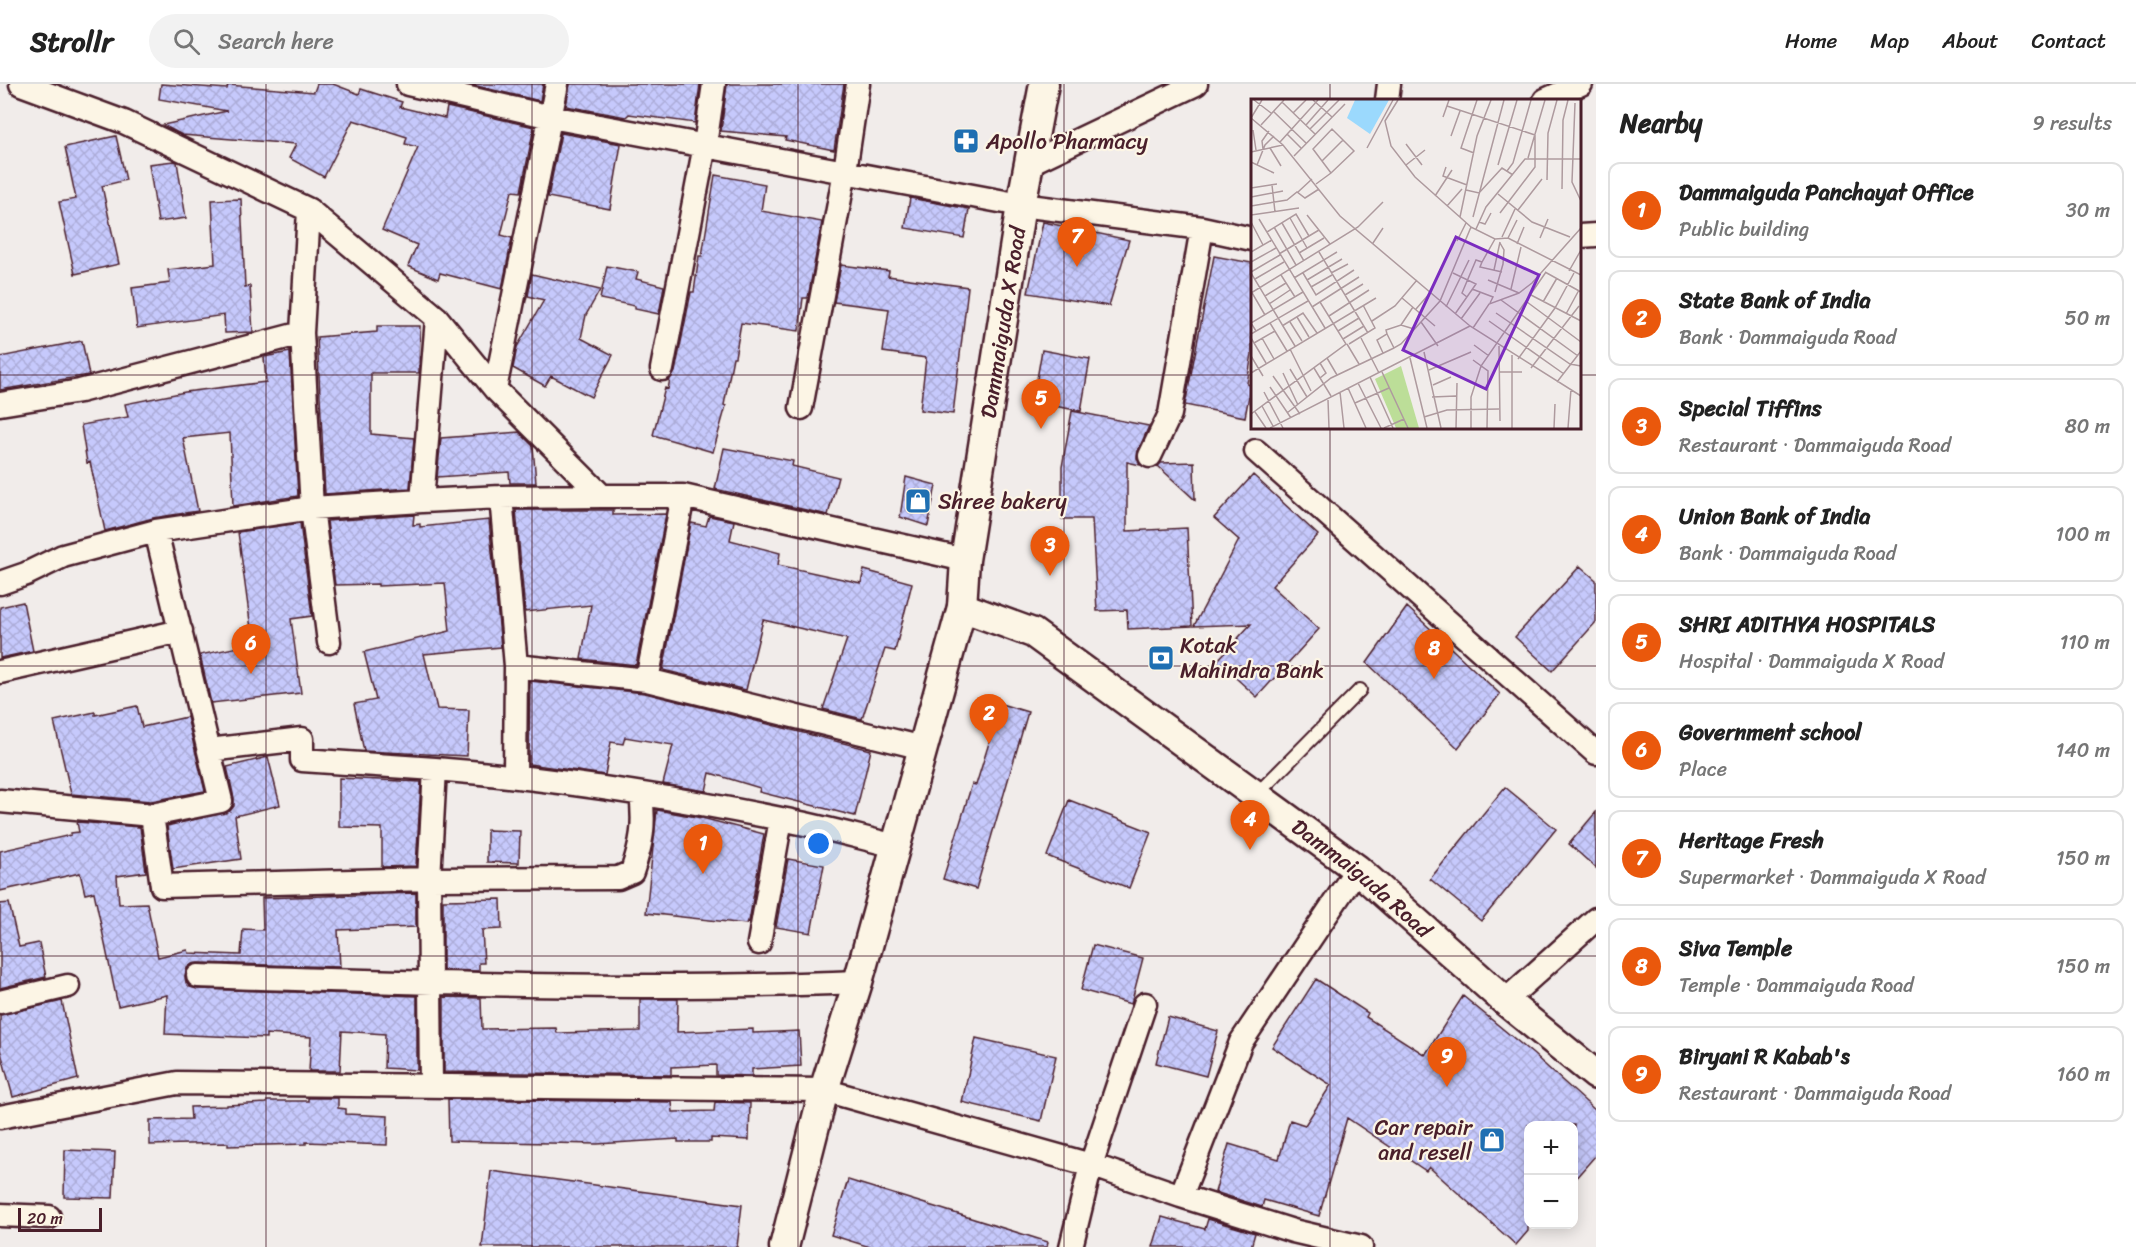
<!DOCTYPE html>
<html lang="en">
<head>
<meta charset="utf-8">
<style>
  body { margin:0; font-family:Sriracha,sans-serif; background:#f2f2f2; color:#222 }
  .controls { position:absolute; right:18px; bottom:18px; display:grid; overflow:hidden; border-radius:12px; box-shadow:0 3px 15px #0003 }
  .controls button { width:54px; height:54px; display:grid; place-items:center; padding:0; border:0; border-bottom:2px solid #e0e0e0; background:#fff; color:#222; font:30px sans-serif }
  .scale { position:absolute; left:18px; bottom:15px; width:84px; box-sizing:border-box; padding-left:6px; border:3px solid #4a1f2b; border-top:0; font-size:16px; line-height:21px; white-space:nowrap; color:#4a1f2b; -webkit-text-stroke:4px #fcf5e5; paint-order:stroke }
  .you { position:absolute; left:819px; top:760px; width:21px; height:21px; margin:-15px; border:4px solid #fff; border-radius:50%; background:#1a73e8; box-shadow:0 0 0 9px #1a73e833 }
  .badge { display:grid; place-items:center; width:39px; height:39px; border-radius:50%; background:#ea580c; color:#fff; font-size:20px; font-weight:700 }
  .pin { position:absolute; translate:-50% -50px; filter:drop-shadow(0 2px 3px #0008) }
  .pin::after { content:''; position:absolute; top:32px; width:21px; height:18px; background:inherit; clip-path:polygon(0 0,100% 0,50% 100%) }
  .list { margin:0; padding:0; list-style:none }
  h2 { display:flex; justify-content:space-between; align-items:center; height:78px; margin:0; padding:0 24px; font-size:26px }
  h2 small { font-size:20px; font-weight:400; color:#767676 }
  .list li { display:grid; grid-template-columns:39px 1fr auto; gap:18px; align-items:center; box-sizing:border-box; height:96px; margin:0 12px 12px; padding:0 12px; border:2px solid #e0e0e0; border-radius:12px }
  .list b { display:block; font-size:22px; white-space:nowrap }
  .list p { margin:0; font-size:20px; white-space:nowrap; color:#767676 }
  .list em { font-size:20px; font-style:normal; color:#767676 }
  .icon { flex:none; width:33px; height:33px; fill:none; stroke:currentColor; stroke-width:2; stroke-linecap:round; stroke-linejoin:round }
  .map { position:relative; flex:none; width:1596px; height:1163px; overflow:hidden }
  header { display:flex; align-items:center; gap:36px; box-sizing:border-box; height:84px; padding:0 30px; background:#fff; border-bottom:2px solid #e0e0e0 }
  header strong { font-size:28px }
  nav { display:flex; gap:33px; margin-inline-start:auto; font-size:21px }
  .search { width:420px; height:54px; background:#f2f2f2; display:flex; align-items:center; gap:15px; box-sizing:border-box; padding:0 21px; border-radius:33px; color:#767676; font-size:22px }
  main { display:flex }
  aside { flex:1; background:#fff }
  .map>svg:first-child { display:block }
</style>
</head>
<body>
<header>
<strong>Strollr</strong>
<div class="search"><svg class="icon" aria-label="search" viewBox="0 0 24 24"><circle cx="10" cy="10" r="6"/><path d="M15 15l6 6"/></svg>Search here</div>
<nav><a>Home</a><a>Map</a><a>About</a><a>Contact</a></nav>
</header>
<main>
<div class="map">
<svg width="1596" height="1163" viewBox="0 0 1596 1163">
  <defs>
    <pattern id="building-cross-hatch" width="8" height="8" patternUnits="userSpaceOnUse" patternTransform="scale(1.5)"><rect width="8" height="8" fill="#c6c9fc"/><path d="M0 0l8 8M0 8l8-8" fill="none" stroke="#acacd8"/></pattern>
  </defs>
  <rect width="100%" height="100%" fill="#f1ecea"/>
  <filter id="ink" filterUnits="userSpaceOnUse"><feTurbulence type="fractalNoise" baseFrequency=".0167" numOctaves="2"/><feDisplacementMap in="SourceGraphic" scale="12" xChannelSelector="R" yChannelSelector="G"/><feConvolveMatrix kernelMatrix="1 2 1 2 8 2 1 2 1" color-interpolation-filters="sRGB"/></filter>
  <g filter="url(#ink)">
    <path fill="url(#building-cross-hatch)" stroke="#4a1f2b" stroke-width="1.5" d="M161 0 227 5 228 1 314 8 317 0H333L359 10 361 5 402 18 400 23 445 34 447 23 534 43 521 108 512 107 501 151 512 154 502 205 440 189 438 195 408 182 417 161 382 146 418 63 405 60 407 53 353 36 324 93 289 74 296 60 182 51 163 41 227 27 159 15Z
      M468 0H543L540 17Z
      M570 0H700L695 39 629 30 626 33 566 22Z
      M727 0H844L834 66 785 56 786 53 721 47Z
      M561 49 621 60 610 125 548 113Z
      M116 52 126 96 102 102 119 180 75 190 59 118 76 115 65 63Z
      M174 77 177 78 186 134 158 138 149 80Z
      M715 91 765 100 761 127 822 138 808 214H803L799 247 741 239 735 273H733L724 321 726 322 713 368 653 351 665 304 668 305 670 295 675 288 691 208H694L699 172H702Z
      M910 114 969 125 964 154 905 144Z
      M241 115 245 203 250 202 253 248 225 249 224 231 137 244 132 204 170 199 168 186 215 180 212 116Z
      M1043 138 1129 156 1109 222 1028 209Z
      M1214 172 1252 179V270L1247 300 1251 301 1245 333 1185 321Z
      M841 181 889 187 888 192 968 203 953 330 920 326 926 274 883 268 889 225 834 218Z
      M607 182 638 188 636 195 664 202 659 230 635 225V222L600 215Z
      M532 190 600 206 586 231 581 254 613 271 591 313 551 292 545 302 513 284 517 263 544 216 528 212Z
      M377 242H420L419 289H371V350L414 354 410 404 325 410 317 253 377 248Z
      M82 257 89 291 0 306V273Z
      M1042 266 1090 275 1081 327 1033 318Z
      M290 268 298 412 233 422 230 349 183 354 198 427 153 434 105 447 90 378 87 379 81 341 128 333 125 320 185 308 266 298 264 273Z
      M1072 327 1149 342 1138 367 1137 374 1140 381 1127 378V447L1187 444 1192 542 1128 545 1127 526 1097 527 1092 435H1062V383Z
      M519 348 533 362 536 399H510L509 388 437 393 441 354Z
      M724 364 793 377 792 382 838 393 828 431 715 405Z
      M1194 378 1195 416 1158 382 1161 379Z
      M1253 391 1318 451 1272 502 1319 545 1257 613 1217 577 1251 540 1194 542 1239 456 1214 434Z
      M906 393 936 401 928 442 900 433Z
      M516 426H613V431L666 430 636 581 581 575 591 521 525 528Z
      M414 431 413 441 420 440V443L489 436 501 563 424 570 437 625 469 626 467 672 364 667 354 620 376 616 364 568 450 547 445 499 378 502V500L335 501 327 437Z
      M709 432 734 437 730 456 780 469 778 481 861 499 864 486 912 499 895 567 885 565 862 635 823 625 847 555 763 536 746 606 663 586 691 439 706 442Z
      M300 439 312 532 291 535 301 609 211 619 200 571 253 560 238 448Z
      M1580 482 1596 496V538L1552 587 1515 553Z
      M23 518 33 567 0 574V523Z
      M1407 523 1500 610 1458 664 1367 579Z
      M530 597 645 609 871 666 855 732 759 708 760 704 710 689 706 707 663 700 673 661 625 653 623 660 611 658 605 691 529 680Z
      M1001 620 1028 628 976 805 943 795 972 700 976 701Z
      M137 622 142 643 187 633 205 707 151 717 71 710 54 637 95 628V631Z
      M268 673 280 721 235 732 241 775 173 785 167 742 230 727 234 722V714L227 683Z
      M339 694 421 698 416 782 382 783V744L339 743Z
      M1505 703 1556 745 1481 837 1430 795Z
      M1069 716 1151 748 1129 804 1047 772Z
      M657 726 702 734 764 750 749 838 747 837 746 840 646 829Z
      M1596 728V784L1569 760Z
      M77 738 140 743 146 788 117 792 119 820 147 819 158 873 188 866 189 869 241 871 243 845 263 846 262 814 416 809V843L338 846 340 883 198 879 192 880 187 884 185 892 186 899 190 903 198 905 417 912V986L384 984 385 950 342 947 340 987H309L311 953 266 950V954L165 950 167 911 118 922 94 808 85 810 80 789 0 807V767L71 751V749L79 748Z
      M487 746 520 747 519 779 487 778Z
      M788 775 824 781 811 849 776 843Z
      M501 815 502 845 482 846 484 879H479V887L443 886V816Z
      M9 819 19 863 39 859 46 893 0 904V820Z
      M1093 861 1143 874 1131 920 1081 906Z
      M1316 895 1368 929 1366 933 1425 971 1463 912 1533 970 1596 1027V1071L1574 1096V1041H1528V1147L1516 1161 1429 1083 1426 1087 1347 1034 1319 1132 1264 1116 1262 1123 1215 1108 1229 1060 1279 1075 1290 1036 1305 1041 1331 1001 1272 963Z
      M444 913 481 914 482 945 556 944 557 949 640 947V915H678L677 948 753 945V949L799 947 801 982 752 985V992L716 991V981L671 983V991L444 988Z
      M62 917 78 995 13 1013 0 965V931Z
      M1168 933 1218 947 1206 992 1156 979Z
      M976 954 1056 972 1041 1037 962 1018Z
      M308 1014H338V1024L346 1025V1030L388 1032 387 1061 306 1058V1060L228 1062V1059L150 1061V1036L191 1035 190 1023 227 1022V1021L267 1019V1017H308Z
      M448 1015 672 1018 673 1028 714 1027 715 1018 750 1019 749 1056 711 1054V1058H678V1055L597 1060 449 1057Z
      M65 1066 115 1068 113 1114 64 1113Z
      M491 1087 742 1121 737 1163H482Z
      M848 1096 1048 1158 1047 1163H870L831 1151Z
      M1162 1133 1205 1145 1208 1135 1255 1149 1251 1163H1153Z"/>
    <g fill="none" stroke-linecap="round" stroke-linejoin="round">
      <defs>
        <path id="service" d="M1256 711 1360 606"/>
        <path id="minor" d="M21 0 124 38 309 126 437 234 495 305 602 412H683L965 476
          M408 0 551 33 1021 121 1202 144 1252 155
          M1387 16 1389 0
          M1545 16 1581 0
          M1030 79 1196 0
          M309 126 302 249 312 424 329 558
          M1580 152 1596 151
          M437 234 422 417 501 413
          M662 285 705 61 714 0
          M495 305 557 0
          M0 320 80 307 302 249
          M801 324 845 87 858 0
          M1256 367 1596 669
          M1150 372 1170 330 1202 144
          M0 499 26 490 63 472 156 447 312 424 422 417
          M516 582 647 596 923 664
          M0 588 181 547
          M647 596 683 412
          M209 666 302 655V676L435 685
          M515 692 516 582 501 413 602 412
          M0 717 152 731 162 802 429 795 618 794 632 788C642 758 645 742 641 710
          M152 731 221 717 156 447
          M759 859 781 735
          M198 892C418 899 638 907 858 898
          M1505 917 1596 835
          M0 918 68 902
          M431 1002 429 795 435 685C551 694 667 712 781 735 819 742 858 753 896 762
          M0 1033 177 999 824 1006 1091 1081 1181 1112 1293 1147 1361 1163
          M1181 1112 1241 958 1357 785
          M0 1131 49 1133
          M1071 1163 1091 1081 1145 920"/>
        <g id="tertiary">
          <path id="s1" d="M962 523 1033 549 1357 785 1505 917 1596 991"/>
          <path id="s2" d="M784 1163 824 1006 858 898 962 523 965 476 1021 121 1044 0"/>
        </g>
      </defs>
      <use href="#service" stroke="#4a1f2b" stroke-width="16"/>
      <use href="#minor" stroke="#4a1f2b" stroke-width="27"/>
      <use href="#tertiary" stroke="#4a1f2b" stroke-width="33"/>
      <use href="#service" stroke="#fcf5e5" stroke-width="12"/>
      <use href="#minor" stroke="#fcf5e5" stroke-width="22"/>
      <use href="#tertiary" stroke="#fcf5e5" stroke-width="28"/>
    </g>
  </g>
  <path fill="none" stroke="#4a1f2b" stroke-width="1.5" stroke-opacity="0.55" d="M266 0V1163M532 0V1163M798 0V1163M1064 0V1163M1330 0V16M0 291H1252M1580 291H1596M1330 344V1163M0 582H1596M0 872H1596"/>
  <defs>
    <symbol id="pharmacy-square" viewBox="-11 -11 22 22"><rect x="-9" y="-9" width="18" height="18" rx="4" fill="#1f6fb2" stroke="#fcf5e5"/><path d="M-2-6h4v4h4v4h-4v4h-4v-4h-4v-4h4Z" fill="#fff"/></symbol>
    <symbol id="shop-square" viewBox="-11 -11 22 22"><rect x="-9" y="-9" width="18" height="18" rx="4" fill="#1f6fb2" stroke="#fcf5e5"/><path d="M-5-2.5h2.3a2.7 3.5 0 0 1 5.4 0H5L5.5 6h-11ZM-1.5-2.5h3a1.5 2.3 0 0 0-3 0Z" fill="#fff"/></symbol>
    <symbol id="bank-square" viewBox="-11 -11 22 22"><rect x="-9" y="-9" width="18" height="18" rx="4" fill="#1f6fb2" stroke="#fcf5e5"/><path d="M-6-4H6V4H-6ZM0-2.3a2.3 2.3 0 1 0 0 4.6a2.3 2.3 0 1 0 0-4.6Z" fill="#fff"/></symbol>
  </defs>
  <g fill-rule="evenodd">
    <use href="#pharmacy-square" x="951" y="42" width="30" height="30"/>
    <use href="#shop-square" x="903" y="402" width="30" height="30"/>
    <use href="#bank-square" x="1146" y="559" width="30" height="30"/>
    <use href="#shop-square" x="1477" y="1041" width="30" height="30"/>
  </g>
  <g text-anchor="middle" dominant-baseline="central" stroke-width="4.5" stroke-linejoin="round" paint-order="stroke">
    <g font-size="22" fill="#4a1f2b" stroke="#fcf5e5" text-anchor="start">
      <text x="986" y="57">Apollo Pharmacy</text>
      <text x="938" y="417">Shree bakery</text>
      <text x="1180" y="561">Kotak<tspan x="1180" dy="25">Mahindra Bank</tspan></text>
      <text x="1472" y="1043" text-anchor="end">Car repair<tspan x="1472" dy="25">and resell</tspan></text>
    </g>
    <g font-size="22" fill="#4a1f2b" stroke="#fcf5e5">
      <text stroke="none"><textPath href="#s2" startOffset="952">Dammaiguda X Road</textPath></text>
      <text stroke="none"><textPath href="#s1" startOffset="486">Dammaiguda Road</textPath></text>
    </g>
  </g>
  <g transform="translate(1251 15)">
    <rect width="330" height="330" fill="#f1ecea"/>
    <path d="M150 267 168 329H145L124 280Z" fill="#bcde98"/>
    <path d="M104 1H138L119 35 96 19Z" fill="#9bd9fd"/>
    <path fill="none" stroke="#ae9a9e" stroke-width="1.5" d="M3 1 20 14M62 1 81 18M147 1 134 22 140 47 164 78 220 128M31 3 64 35M324 4 321 83 330 102M196 7 284 36M22 12 55 44M42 14 55 1M192 18 198 1M0 19 32 46 89 117 219 227 330 297M0 19 11 1M10 26 33 1M55 26 77 1M59 30 88 1M2 31 5 51M36 35 50 49M200 37 209 12M29 43 67 1M155 45 171 66M19 49 30 67M116 49 142 1M12 50 11 42 18 32M0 53 32 46M223 54 210 49 226 1M43 57 94 5M277 59 294 1M71 62 92 41M0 63 23 74M6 66 14 46 23 37M155 66 174 51M247 66 266 1M195 68 192 77 216 86M256 72 262 64 280 1M296 81 297 34 306 1M65 85 80 74 103 52 81 30 62 50 80 74M21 86 24 113M0 89 26 85M311 90 312 21 317 1M215 91 228 94 251 69 262 76M47 93 61 80M247 95 281 123 319 138M184 97 201 71M0 98 32 92M0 107 36 101 46 93 54 99 68 90M196 107 211 90M267 111 291 80M249 114 284 68V36M0 116 48 109M56 116 79 145M209 118 226 37 240 1M222 118 253 1M39 119 56 149M8 120 74 229M0 123 12 146M228 123 234 125 240 114M31 124 53 162M23 128 45 166M225 130 235 108 274 60H330M16 133 45 115 58 137M251 138 264 110M257 139 266 121M289 139 297 120M206 142 215 124M122 144 132 129M266 145 273 128M0 153 21 141M68 153 117 234M48 154 73 139M28 155 68 131M0 163 25 149M231 163 229 168 251 173M243 171 249 143M318 172 330 151M0 173 29 156M294 173 330 193M0 174 44 247M52 174 65 196 103 171M80 174 97 165M202 174 225 185 204 215M30 176 44 198M43 179 86 153M4 180 33 163M56 181 91 160M237 181 268 194M60 188 81 176M221 190 242 198 239 204M260 190 270 148M0 192 14 216M244 193 252 165 253 151 249 144M0 194 107 128 132 103M94 196 112 185M280 196 330 222M14 197 35 184M216 198 211 194 225 161 231 163 244 140M151 199 184 227M250 201 327 257M276 203 330 243M292 203 306 179M18 205 39 191M61 208 108 178M195 208 218 161M165 210 179 194M245 214 319 265 330 267M315 215 328 191M78 217 118 191M46 218 58 238M210 220 229 194M121 222 144 207 166 181M238 222 313 275M39 223 51 242M170 223 187 247M19 224 36 252M150 226 162 208M31 227 52 214 66 234M222 229 238 205 268 194 281 184 330 129M5 232 0 224 52 193M87 232 108 219M0 235 57 202M136 235 143 249 150 245 189 202 220 128 244 140 257 139 330 176M0 239 15 264M11 239 23 260M110 239 128 274M92 240 113 227M3 244 24 232M96 245 108 265M98 245 124 229 112 206M223 246 238 257M248 247 249 322M39 250 60 292M173 253 190 329M132 254 126 241 136 235 135 231 150 226 163 230M261 256V329M0 257 12 277M76 259 86 276M159 259 176 329M267 260 304 209 323 174M222 261 237 272 236 329M69 264 75 274 69 279M63 269 80 297M280 269 328 207M39 270 56 298M178 271 220 253M131 273 157 329M248 273H271M0 274 125 199M32 274 47 306M22 277 49 315M119 278 142 329M306 283 330 252M107 284 130 329M182 286 200 278M19 288 40 319M97 289 115 329M13 293 32 329M89 293 93 329M181 298 205 297M77 301 78 329M104 304 138 289M11 307 22 327M4 313 15 329M36 314 80 279 143 249M0 315 95 245 69 203M173 318 196 311 248 310M19 329 219 227M133 329 153 320M205 329 206 284M220 329V298L230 267 295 173M303 329 304 305M317 329 320 290"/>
    <path fill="#7b2cbf" fill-opacity="0.15" stroke="#7b2cbf" stroke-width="3" d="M205 138 288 176 235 290 152 251Z"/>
    <rect width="330" height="330" fill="none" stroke="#4a1f2b" stroke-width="3"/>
  </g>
</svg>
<div class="controls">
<button>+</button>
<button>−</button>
</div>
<div class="scale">20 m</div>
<div class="you"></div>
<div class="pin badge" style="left:703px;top:790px">1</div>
<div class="pin badge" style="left:989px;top:660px">2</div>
<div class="pin badge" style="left:1050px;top:492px">3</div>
<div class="pin badge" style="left:1250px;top:766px">4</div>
<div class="pin badge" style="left:1041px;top:345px">5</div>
<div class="pin badge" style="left:251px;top:590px">6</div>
<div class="pin badge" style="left:1077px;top:183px">7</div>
<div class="pin badge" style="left:1434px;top:595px">8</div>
<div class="pin badge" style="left:1447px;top:1003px">9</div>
</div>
<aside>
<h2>Nearby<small>9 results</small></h2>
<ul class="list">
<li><span class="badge">1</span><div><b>Dammaiguda Panchayat Office</b><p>Public building</p></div><em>30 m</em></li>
<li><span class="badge">2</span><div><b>State Bank of India</b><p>Bank · Dammaiguda Road</p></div><em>50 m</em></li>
<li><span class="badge">3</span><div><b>Special Tiffins</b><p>Restaurant · Dammaiguda Road</p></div><em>80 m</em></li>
<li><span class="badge">4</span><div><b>Union Bank of India</b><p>Bank · Dammaiguda Road</p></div><em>100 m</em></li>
<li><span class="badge">5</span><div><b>SHRI ADITHYA HOSPITALS</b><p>Hospital · Dammaiguda X Road</p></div><em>110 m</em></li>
<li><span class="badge">6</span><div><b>Government school</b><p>Place</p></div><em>140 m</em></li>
<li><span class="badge">7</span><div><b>Heritage Fresh</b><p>Supermarket · Dammaiguda X Road</p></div><em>150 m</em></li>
<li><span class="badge">8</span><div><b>Siva Temple</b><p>Temple · Dammaiguda Road</p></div><em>150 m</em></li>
<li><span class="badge">9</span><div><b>Biryani R Kabab's</b><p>Restaurant · Dammaiguda Road</p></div><em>160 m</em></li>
</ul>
</aside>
</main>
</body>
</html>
